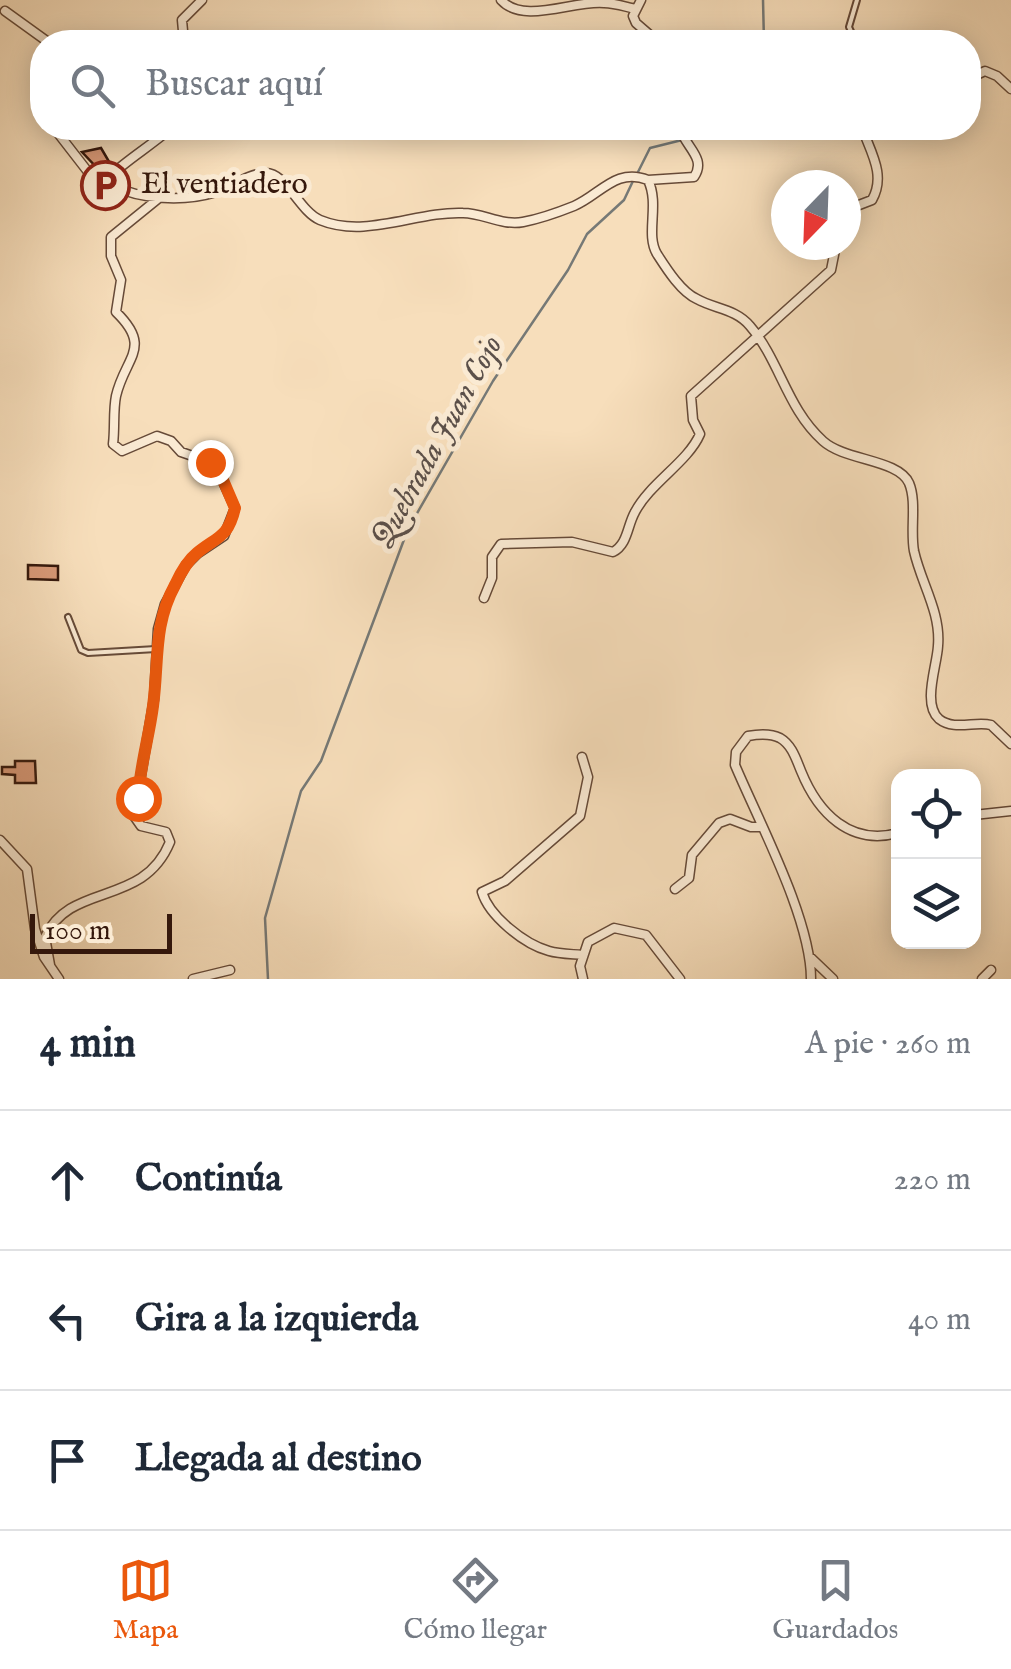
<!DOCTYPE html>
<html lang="es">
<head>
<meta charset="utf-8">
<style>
  body { margin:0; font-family:"IM FELL English",serif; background:#f2f2f3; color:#1f2937 }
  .controls { position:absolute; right:30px; bottom:30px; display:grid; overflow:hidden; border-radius:20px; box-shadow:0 5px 25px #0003 }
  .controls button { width:90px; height:90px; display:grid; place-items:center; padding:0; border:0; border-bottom:2px solid #e0e1e3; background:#fff; color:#1f2937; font:50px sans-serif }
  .compass { position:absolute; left:771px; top:170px; width:90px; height:90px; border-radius:50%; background:#fff; box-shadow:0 5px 25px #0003; rotate:203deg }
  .scale { position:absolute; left:30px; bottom:25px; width:142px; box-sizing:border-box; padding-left:10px; border:5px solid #35180c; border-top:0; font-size:28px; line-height:35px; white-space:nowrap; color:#35180c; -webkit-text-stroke:8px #faead3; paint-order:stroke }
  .stop { position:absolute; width:30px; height:30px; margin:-22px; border:8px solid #ea580c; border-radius:50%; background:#fff }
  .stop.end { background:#ea580c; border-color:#fff; box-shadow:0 2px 10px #0008 }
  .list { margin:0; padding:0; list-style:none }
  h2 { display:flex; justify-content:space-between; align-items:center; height:130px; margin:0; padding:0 40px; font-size:42px }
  h2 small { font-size:32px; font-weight:400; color:#747a83 }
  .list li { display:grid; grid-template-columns:65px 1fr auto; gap:30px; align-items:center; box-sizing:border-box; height:140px; padding:0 40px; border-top:2px solid #e0e1e3 }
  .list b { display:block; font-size:38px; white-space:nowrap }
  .list em { font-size:32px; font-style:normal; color:#747a83 }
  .icon { flex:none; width:55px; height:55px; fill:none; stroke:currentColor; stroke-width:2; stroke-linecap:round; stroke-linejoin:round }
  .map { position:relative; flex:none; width:1011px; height:979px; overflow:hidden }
  .search { position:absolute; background:#fff; box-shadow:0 5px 25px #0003; left:30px; right:30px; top:30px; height:110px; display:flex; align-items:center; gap:25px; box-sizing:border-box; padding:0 35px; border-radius:40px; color:#747a83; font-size:38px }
  .sheet { height:550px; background:#fff }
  nav { display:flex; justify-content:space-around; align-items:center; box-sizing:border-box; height:140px; border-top:2px solid #e0e1e3; background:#fff; font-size:28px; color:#747a83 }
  nav a { display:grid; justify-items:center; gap:5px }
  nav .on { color:#ea580c }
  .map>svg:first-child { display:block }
</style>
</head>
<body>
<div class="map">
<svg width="1011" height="979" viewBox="0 0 1011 979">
  <rect width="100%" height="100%" fill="#f7debb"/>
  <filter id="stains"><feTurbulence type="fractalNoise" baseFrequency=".002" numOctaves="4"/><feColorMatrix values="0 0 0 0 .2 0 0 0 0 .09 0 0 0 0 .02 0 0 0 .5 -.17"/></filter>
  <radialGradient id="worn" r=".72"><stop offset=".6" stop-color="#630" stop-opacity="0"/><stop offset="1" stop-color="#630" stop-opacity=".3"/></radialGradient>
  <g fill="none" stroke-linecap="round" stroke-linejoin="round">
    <path stroke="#767976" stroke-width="2.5" d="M763 0 764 42
      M690 138 732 128
      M637 174 650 148 682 140
      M268 979 265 918 301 791 321 761 408 529 493 381 568 270 587 234 624 200 633 181"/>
  </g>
  <path fill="#d99a79" stroke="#35180c" stroke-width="2.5" d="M101 148 111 165 100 171 82 152Z
    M28 565 58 566V580L28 579Z
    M15 761H35L36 783H15V775L2 774V767H15Z"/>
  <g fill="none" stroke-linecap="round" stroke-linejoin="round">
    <defs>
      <path id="service" d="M856 42 849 27 857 0
        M68 617 81 650 88 653 156 649"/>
      <path id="minor" d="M501 0C524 25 573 0 604 3 615 3 626 7 636 9
        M641 0 633 16 636 23 658 42
        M5 11 48 42
        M184 42 182 20 202 0
        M968 79 985 71 997 76 1011 89
        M42 93 38 101 42 113
        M54 128 92 177 109 181
        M171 128C152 145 128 159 109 177L112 185C140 200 185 202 216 192 231 187 248 174 265 173 286 172 299 211 320 220 366 239 417 211 463 213 483 213 502 226 523 222 539 219 559 212 574 206 600 195 616 167 648 180 660 205 645 234 657 254 666 268 681 292 697 299 715 309 736 309 750 326 780 361 787 409 823 441 845 461 898 459 909 483 917 502 910 530 914 551 921 583 941 612 938 646 937 666 922 704 939 719 954 731 975 721 991 725L1011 744
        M648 180 694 177C707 158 685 147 680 128
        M846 210 872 200C886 175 871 153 862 128
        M484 598 492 578V557L501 544 572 542 613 552C628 544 627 526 635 512 650 483 688 462 700 434L693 420 691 396 831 270 836 245
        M974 815 1011 811
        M0 840 27 869 35 929 44 957 59 979
        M675 889 689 878 692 855 719 823 730 819 751 827H761
        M582 955C571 954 559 954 549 951 524 944 489 916 482 892L505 881 580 816 588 777 582 757
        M811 958 833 979
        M50 965 45 937C71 881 143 908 170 842L166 832 141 826 134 816 154 699 158 629 165 604 186 565 197 554 224 536 235 508 219 473 210 462 181 452 171 441 157 436 122 451 113 444C115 428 113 411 116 396 125 357 153 348 116 312L121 280 111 256V237L159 198
        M193 979 230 970
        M583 979 580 966 588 942 614 928 646 935 680 979
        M811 979C811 919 759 822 735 765L736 752 748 736C759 734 770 733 780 738 792 745 796 759 801 771 818 813 850 846 898 833
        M982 979 991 970"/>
    </defs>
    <use href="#service" stroke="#664a38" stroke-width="8"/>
    <use href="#minor" stroke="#664a38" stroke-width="11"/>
    <use href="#service" stroke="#faead3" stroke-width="4"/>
    <use href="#minor" stroke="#faead3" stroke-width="8"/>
  </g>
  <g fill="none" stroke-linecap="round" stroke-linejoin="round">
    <path stroke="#ea580c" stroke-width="12" d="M138 798C140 766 149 737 153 706 159 662 153 625 175 585 180 574 187 561 197 553 218 536 228 538 235 508L220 473 210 462"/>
  </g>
  <defs>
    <symbol id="parking-ring" viewBox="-11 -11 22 22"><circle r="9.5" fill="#faead3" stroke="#8f2418" stroke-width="1.5"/><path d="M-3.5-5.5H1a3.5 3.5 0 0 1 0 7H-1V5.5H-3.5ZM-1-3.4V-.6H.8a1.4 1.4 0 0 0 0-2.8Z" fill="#8f2418"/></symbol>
  </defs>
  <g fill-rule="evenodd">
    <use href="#parking-ring" x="78" y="158" width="55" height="55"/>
  </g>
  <g text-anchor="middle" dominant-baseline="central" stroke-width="10" stroke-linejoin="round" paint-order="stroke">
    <g font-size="30" fill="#35180c" stroke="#faead3" text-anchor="start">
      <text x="141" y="185">El ventiadero</text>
    </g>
    <g font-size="32" font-style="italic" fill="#5b504a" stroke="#faead3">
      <text transform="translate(438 442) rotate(-61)">Quebrada Juan Cojo</text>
    </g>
  </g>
  <rect width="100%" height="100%" filter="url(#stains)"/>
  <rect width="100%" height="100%" fill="url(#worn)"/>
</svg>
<div class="controls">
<button><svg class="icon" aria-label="locate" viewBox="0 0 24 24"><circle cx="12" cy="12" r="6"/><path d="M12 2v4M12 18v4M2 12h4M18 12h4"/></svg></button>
<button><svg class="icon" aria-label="layers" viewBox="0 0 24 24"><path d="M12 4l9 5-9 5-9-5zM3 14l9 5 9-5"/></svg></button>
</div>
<svg class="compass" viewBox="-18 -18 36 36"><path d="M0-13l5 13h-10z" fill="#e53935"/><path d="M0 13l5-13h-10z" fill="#747a83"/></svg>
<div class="scale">100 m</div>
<div class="stop" style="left:138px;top:798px"></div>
<div class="stop end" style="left:210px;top:462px"></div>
<div class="search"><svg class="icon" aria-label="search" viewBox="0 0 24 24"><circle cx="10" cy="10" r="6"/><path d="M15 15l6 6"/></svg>Buscar aquí</div>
</div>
<section class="sheet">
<h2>4 min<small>A pie · 260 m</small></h2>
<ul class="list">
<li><svg class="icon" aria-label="ahead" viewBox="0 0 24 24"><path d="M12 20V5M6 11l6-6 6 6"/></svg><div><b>Continúa</b></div><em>220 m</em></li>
<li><svg class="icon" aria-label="left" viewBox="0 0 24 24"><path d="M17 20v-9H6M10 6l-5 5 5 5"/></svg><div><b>Gira a la izquierda</b></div><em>40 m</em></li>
<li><svg class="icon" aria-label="arrive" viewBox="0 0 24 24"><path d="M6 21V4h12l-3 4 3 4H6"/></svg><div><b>Llegada al destino</b></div></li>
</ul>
</section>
<nav>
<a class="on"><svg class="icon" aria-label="map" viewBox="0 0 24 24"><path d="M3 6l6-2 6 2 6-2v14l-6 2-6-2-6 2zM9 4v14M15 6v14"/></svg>Mapa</a>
<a><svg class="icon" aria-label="directions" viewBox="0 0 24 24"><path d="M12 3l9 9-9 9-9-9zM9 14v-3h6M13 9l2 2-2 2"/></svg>Cómo llegar</a>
<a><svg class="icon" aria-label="saved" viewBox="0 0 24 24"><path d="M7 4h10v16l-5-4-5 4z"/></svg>Guardados</a>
</nav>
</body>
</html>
